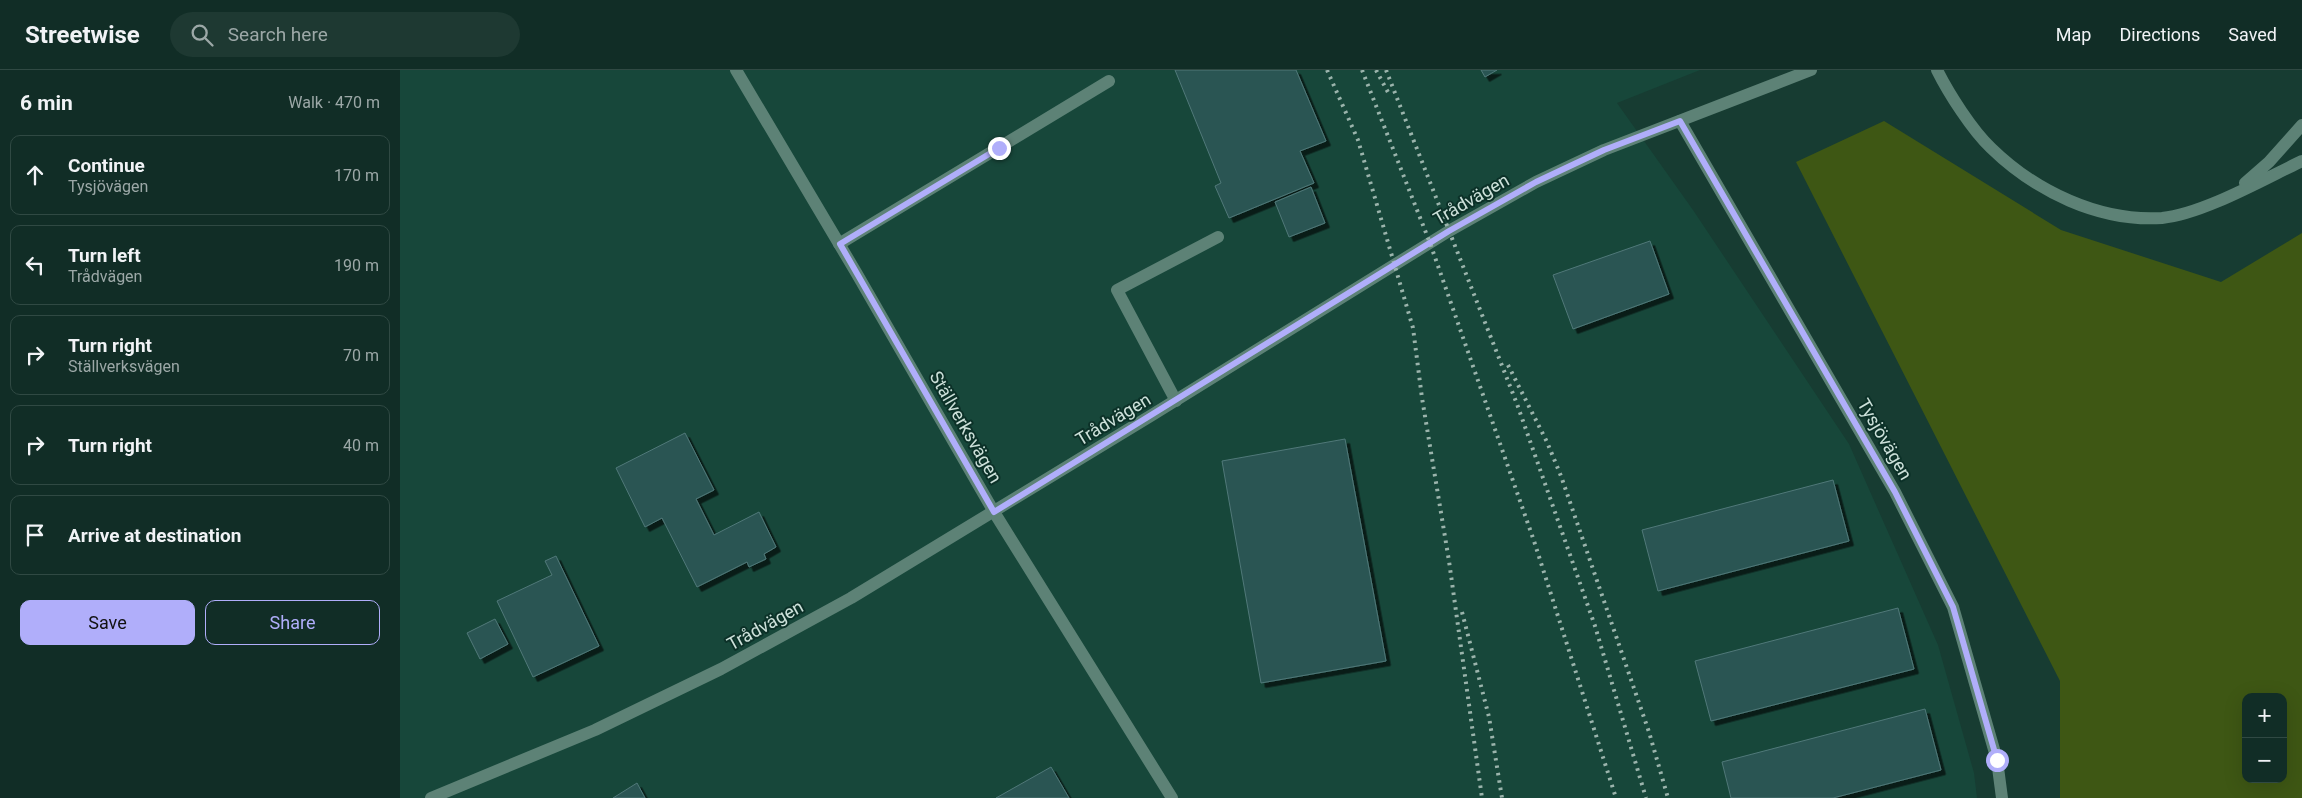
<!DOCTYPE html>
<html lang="en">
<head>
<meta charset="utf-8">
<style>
  body { margin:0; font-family:Roboto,sans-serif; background:#1e3932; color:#f1f3f6 }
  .controls { position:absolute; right:15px; bottom:15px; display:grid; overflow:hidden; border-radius:10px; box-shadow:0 5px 20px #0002 }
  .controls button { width:45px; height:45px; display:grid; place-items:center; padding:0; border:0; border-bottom:1px solid #304943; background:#112d26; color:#f1f3f6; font:25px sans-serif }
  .stop { position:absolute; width:15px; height:15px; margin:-11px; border:4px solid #b0aefa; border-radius:50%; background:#fff }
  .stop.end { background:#b0aefa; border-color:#fff; box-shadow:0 1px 5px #0008 }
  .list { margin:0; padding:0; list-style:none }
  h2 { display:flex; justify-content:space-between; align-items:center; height:65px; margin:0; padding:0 20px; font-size:21px }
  h2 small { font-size:16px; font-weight:400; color:#9ca8a7 }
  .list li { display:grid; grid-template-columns:32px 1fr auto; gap:15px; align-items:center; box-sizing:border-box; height:80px; margin:0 10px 10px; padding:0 10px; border:1px solid #304943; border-radius:10px }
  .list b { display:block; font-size:19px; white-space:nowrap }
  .list p { margin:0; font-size:16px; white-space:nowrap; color:#9ca8a7 }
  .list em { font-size:16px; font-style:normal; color:#9ca8a7 }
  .actions { display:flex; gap:10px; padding:15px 20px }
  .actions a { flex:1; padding:11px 0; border:1px solid #b0aefa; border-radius:10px; text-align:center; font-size:18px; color:#b0aefa }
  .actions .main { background:#b0aefa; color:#111 }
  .icon { flex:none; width:28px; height:28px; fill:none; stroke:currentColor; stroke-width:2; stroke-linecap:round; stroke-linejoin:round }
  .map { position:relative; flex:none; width:1902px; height:728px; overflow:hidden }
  header { display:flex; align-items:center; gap:30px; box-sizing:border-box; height:70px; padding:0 25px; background:#112d26; border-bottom:1px solid #304943 }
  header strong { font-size:24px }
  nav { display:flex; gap:28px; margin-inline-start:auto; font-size:18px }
  .search { width:350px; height:45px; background:#1e3932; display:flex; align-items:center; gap:12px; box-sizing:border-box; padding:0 18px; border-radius:28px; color:#9ca8a7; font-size:19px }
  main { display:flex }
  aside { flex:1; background:#112d26 }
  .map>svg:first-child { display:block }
</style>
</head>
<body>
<header>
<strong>Streetwise</strong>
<div class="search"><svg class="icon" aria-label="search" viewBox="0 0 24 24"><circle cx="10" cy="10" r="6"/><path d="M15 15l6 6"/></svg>Search here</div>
<nav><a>Map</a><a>Directions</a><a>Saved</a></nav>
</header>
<main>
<aside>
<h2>6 min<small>Walk · 470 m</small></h2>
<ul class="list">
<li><svg class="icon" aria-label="ahead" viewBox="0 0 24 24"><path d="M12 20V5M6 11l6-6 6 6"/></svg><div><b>Continue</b><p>Tysjövägen</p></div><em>170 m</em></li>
<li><svg class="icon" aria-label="left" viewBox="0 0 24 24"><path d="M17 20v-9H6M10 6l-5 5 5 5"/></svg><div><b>Turn left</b><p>Trådvägen</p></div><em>190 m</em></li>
<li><svg class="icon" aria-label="right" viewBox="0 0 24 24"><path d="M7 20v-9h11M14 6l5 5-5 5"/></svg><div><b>Turn right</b><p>Ställverksvägen</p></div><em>70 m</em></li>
<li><svg class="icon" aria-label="right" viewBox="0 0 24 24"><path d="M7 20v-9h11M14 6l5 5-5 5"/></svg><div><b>Turn right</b></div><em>40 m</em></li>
<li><svg class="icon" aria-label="arrive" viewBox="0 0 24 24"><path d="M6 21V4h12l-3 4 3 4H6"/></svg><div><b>Arrive at destination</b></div></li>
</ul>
<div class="actions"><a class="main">Save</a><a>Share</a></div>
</aside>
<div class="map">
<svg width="1902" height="728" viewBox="0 0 1902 728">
  <defs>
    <filter id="shadow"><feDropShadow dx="4.5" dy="4.5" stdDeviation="0" flood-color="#0009"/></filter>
  </defs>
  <rect width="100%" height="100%" fill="#173c32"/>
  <path fill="#17473a" d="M0 0H1300L1217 33 1293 140 1449 374 1538 575 1574 703 1577 728H0Z"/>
  <path fill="#3e5714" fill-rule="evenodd" d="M1484 51 1661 160 1821 212 1902 163V728H1660V611L1396 92ZM1846 627H1883V709H1846Z"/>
  <path fill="#2b5453" stroke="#507979" filter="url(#shadow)" d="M775 0H896L926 71 900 81 914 113 829 148 815 116 821 113Z
    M1081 0H1097L1085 7Z
    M911 117 925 153 889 167 875 132Z
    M1250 171 1269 224 1173 259 1153 205Z
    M285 363 314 420 296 429 314 465 359 442 376 477 364 484 366 489 349 497 347 492 297 517 262 448 245 457 216 398Z
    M945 369 986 591 861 613 822 391Z
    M1433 410 1449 471 1258 521 1242 460Z
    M156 486 199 576 133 607 97 531 152 505 145 491Z
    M1498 538 1514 599 1311 651 1295 591Z
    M95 549 108 574 80 589 67 563Z
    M1525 639 1541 700 1433 728H1331L1322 692Z
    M651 697 669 728H596Z
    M237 713 245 728H213Z"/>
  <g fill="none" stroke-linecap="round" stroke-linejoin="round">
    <path stroke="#5d8276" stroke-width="12" d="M439 174 709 11
      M776 331 717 220 818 167"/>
    <path stroke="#5d8276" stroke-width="12" d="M336 0 457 204 594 442 772 728
      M1280 51 1495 422 1553 537 1597 690 1602 728"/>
    <path stroke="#5d8276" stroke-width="12" d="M31 728 195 660 321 599 451 528 752 345 1049 161 1136 112 1204 80 1411 0"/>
    <path stroke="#5d8276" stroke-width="12" d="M1537 0C1549 24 1572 60 1591 78 1635 121 1699 152 1762 148 1803 144 1864 109 1902 91
      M1845 113 1869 92 1902 55"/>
    <path stroke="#9bb4ac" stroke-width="4" stroke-dasharray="2.5 5" stroke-linecap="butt" d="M927 0 958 70 1013 258 1022 328 1049 491 1082 728
      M962 0 1030 173 1134 471 1216 728
      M976 0 990 26
      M986 0 1117 334 1195 556 1246 728
      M1108 295 1147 372 1161 406 1249 662 1268 728
      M1062 542 1089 647 1102 728"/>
  </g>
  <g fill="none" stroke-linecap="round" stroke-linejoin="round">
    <path stroke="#b0aefa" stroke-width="6" d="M599 78 440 174 594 442 1049 161 1136 112 1204 80 1280 51 1495 422 1553 537 1597 690"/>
  </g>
  <g text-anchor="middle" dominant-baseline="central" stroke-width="4" stroke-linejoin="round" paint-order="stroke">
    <g font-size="18" fill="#cde1da" stroke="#0c3128">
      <text transform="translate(1071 129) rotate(-30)">Trådvägen</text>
      <text transform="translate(713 349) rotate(-31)">Trådvägen</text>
      <text transform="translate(566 357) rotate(60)">Ställverksvägen</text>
      <text transform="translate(1485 369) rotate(60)">Tysjövägen</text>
      <text transform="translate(365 555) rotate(-29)">Trådvägen</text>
    </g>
  </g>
</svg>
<div class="controls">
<button>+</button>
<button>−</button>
</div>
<div class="stop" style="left:1597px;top:690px"></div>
<div class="stop end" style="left:599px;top:78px"></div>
</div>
</main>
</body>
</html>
